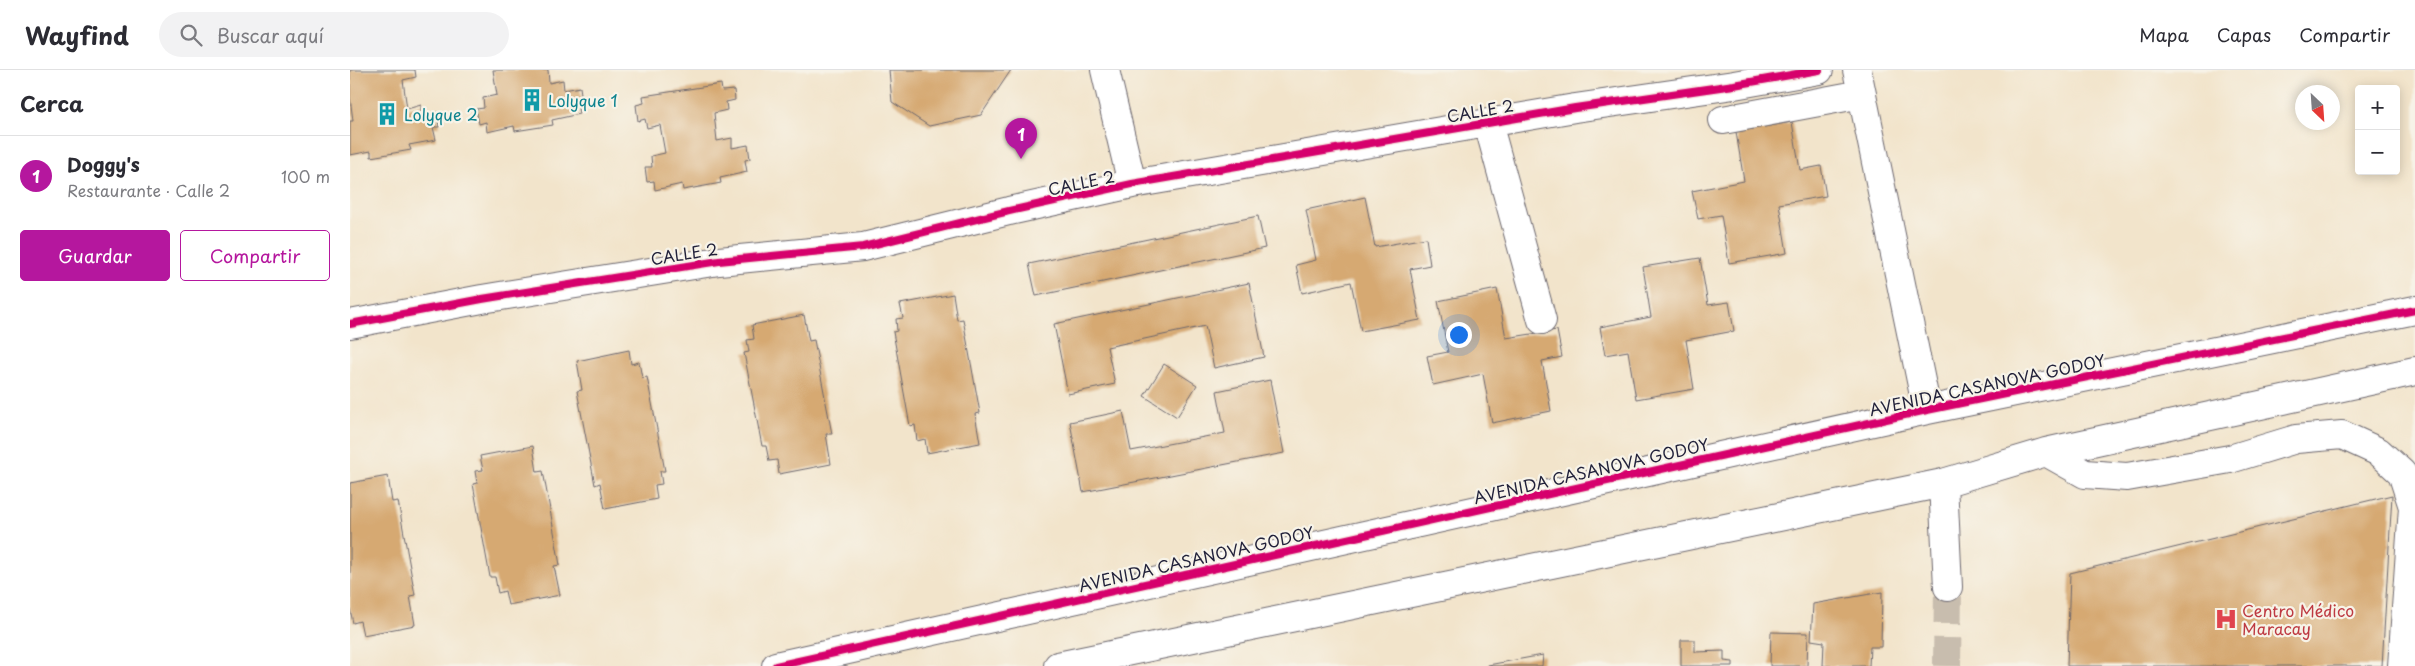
<!DOCTYPE html>
<html lang="es">
<head>
<meta charset="utf-8">
<style>
  body { margin:0; font-family:"Playpen Sans",sans-serif; background:#f2f2f3; color:#2b2b33 }
  .controls { position:absolute; right:15px; top:15px; display:grid; overflow:hidden; border-radius:5px; box-shadow:0 2px 12px #0003 }
  .controls button { width:45px; height:45px; display:grid; place-items:center; padding:0; border:0; border-bottom:1px solid #e1e1e2; background:#fff; color:#2b2b33; font:25px sans-serif }
  .compass { position:absolute; left:1945px; top:15px; width:45px; height:45px; border-radius:50%; background:#fff; box-shadow:0 2px 12px #0003; rotate:155deg }
  .you { position:absolute; left:1108px; top:264px; width:18px; height:18px; margin:-12px; border:4px solid #fff; border-radius:50%; background:#1a73e8; box-shadow:0 0 0 8px #1a73e833 }
  .badge { display:grid; place-items:center; width:32px; height:32px; border-radius:50%; background:#b5179e; color:#fff; font-size:16px; font-weight:700 }
  .pin { position:absolute; translate:-50% -41px; filter:drop-shadow(0 1px 2px #0008) }
  .pin::after { content:''; position:absolute; top:26px; width:18px; height:15px; background:inherit; clip-path:polygon(0 0,100% 0,50% 100%) }
  .list { margin:0; padding:0; list-style:none }
  h2 { display:flex; justify-content:space-between; align-items:center; height:65px; margin:0; padding:0 20px; font-size:21px }
  h2 small { font-size:16px; font-weight:400; color:#7c7c81 }
  .list li { display:grid; grid-template-columns:32px 1fr auto; gap:15px; align-items:center; box-sizing:border-box; height:80px; padding:0 20px; border-top:1px solid #e1e1e2 }
  .list b { display:block; font-size:19px; white-space:nowrap }
  .list p { margin:0; font-size:16px; white-space:nowrap; color:#7c7c81 }
  .list em { font-size:16px; font-style:normal; color:#7c7c81 }
  .actions { display:flex; gap:10px; padding:15px 20px }
  .actions a { flex:1; padding:11px 0; border:1px solid #b5179e; border-radius:5px; text-align:center; font-size:18px; color:#b5179e }
  .actions .main { background:#b5179e; color:#fff }
  .icon { flex:none; width:28px; height:28px; fill:none; stroke:currentColor; stroke-width:2; stroke-linecap:round; stroke-linejoin:round }
  .map { position:relative; flex:none; width:2065px; height:596px; overflow:hidden }
  header { display:flex; align-items:center; gap:30px; box-sizing:border-box; height:70px; padding:0 25px; background:#fff; border-bottom:1px solid #e1e1e2 }
  header strong { font-size:24px }
  nav { display:flex; gap:28px; margin-inline-start:auto; font-size:18px }
  .search { width:350px; height:45px; background:#f2f2f3; display:flex; align-items:center; gap:12px; box-sizing:border-box; padding:0 18px; border-radius:28px; color:#7c7c81; font-size:19px }
  main { display:flex }
  aside { flex:1; background:#fff }
  .map>svg:first-child { display:block }
</style>
</head>
<body>
<header>
<strong>Wayfind</strong>
<div class="search"><svg class="icon" aria-label="search" viewBox="0 0 24 24"><circle cx="10" cy="10" r="6"/><path d="M15 15l6 6"/></svg>Buscar aquí</div>
<nav><a>Mapa</a><a>Capas</a><a>Compartir</a></nav>
</header>
<main>
<aside>
<h2>Cerca<small></small></h2>
<ul class="list">
<li><span class="badge">1</span><div><b>Doggy's</b><p>Restaurante · Calle 2</p></div><em>100 m</em></li>
</ul>
<div class="actions"><a class="main">Guardar</a><a>Compartir</a></div>
</aside>
<div class="map">
<svg width="2065" height="596" viewBox="0 0 2065 596">
  <rect width="100%" height="100%" fill="#f7f3e8"/>
  <filter id="ink" filterUnits="userSpaceOnUse"><feTurbulence type="fractalNoise" baseFrequency=".02" numOctaves="2"/><feDisplacementMap in="SourceGraphic" scale="10" xChannelSelector="R" yChannelSelector="G"/><feConvolveMatrix kernelMatrix="1 2 1 2 8 2 1 2 1" color-interpolation-filters="sRGB"/></filter>
  <filter id="wash" filterUnits="userSpaceOnUse"><feTurbulence type="fractalNoise" baseFrequency=".0096" numOctaves="4" result="noise"/><feDisplacementMap in="SourceGraphic" scale="20" xChannelSelector="R" yChannelSelector="G"/><feGaussianBlur stdDeviation="1.12" result="paint"/><feColorMatrix in="noise" values="0 0 0 0 0 0 0 0 0 0 0 0 0 0 0 0 0 1.4 0 .05"/><feComposite in="paint" operator="in"/></filter>
  <g filter="url(#wash)">
    <rect width="100%" height="100%" fill="#f2e4cb"/>
    <g id="blocks">
      <path fill="#d6a972" d="M0 0H65L66 7 53 10 57 39 71 35V45L87 42 89 57H83L86 70 59 75 61 80 21 87V81L0 85V51H3L0 27Z
        M143 0H198L199 13 213 10 214 20 230 17 232 31 227 32 229 44 202 50 203 55 165 61 164 56 137 62 136 52 129 54 126 39 134 38 133 28 147 25Z
        M539 0H661L631 45 579 56 542 32Z
        M371 14 372 21 384 20 385 30 376 32 377 40 364 43 367 71 382 68V78L398 75 400 89 395 90 397 102 370 108 371 113 333 120 332 114 305 120 304 111 297 112 295 97H302L301 86 315 83 310 55 297 58 295 49 288 51 286 35 294 33 293 26Z
        M1442 52 1450 100 1471 96 1476 126 1429 134 1437 183 1379 193 1371 145 1348 149 1342 121 1394 111 1386 62Z
        M1015 127 1025 177 1076 168 1080 195 1060 199 1070 250 1011 261 1001 212 952 223 946 195 966 190 956 140Z
        M908 146 915 178 686 226 679 194Z
        M1350 188 1358 235 1379 232 1384 261 1336 270 1344 319 1286 329 1278 281 1255 285 1250 257 1301 247 1293 197Z
        M899 213 914 287 864 298 855 256 757 277 765 314 718 324 704 254Z
        M1147 219 1156 268 1207 260 1212 287 1192 291 1201 341 1142 353 1133 304 1083 315 1077 286 1098 282 1088 231Z
        M603 224 607 250 613 249 630 343 625 344 630 373 577 383 575 369 567 371 565 355 560 356 543 262 547 261 546 249 553 248 550 234Z
        M454 245 459 271 464 270 482 364H476L481 394 429 404 427 390 419 391 416 376H412L394 283 399 282 397 270 404 269 402 255Z
        M279 280 281 294 289 292 292 308 297 307 315 401H310L312 414 305 415 307 429 255 439 250 413 245 415 227 321 232 320 227 291Z
        M814 294 847 315 827 347 794 326Z
        M920 310 934 383 733 422 720 352 773 341 781 381 875 363 867 321Z
        M183 376 187 402 193 401 210 495 204 496 210 525 158 535 155 521 148 523 145 507H140L123 414 127 413 125 401 133 400 130 386Z
        M38 406 42 432 48 431 65 525 60 526 65 555 13 565 10 551 3 553 0 539V413Z
        M2042 425 2032 596H1717L1720 503Z
        M1532 522 1531 577H1520L1519 596H1473L1474 572 1461 570 1463 534Z
        M1421 562 1458 563 1457 596H1420Z
        M1331 570H1345V582L1374 581V591L1383 592V596H1331Z
        M1193 585 1192 596H1138V595Z"/>
    </g>
  </g>
  <g filter="url(#ink)">
    <use href="#blocks" fill-opacity="0" stroke="#6b666d" stroke-width="1"/>
    <g fill="none" stroke-linecap="round" stroke-linejoin="round">
      <path stroke="#c8bdae" stroke-width="28" stroke-dasharray="28 14" stroke-linecap="butt" d="M1597 596 1598 517"/>
      <defs>
        <path id="minor" d="M755 0 782 114
          M1507 0 1577 340
          M1373 50 1512 24
          M1138 53 1192 250
          M0 254 132 229 369 191 513 177 659 141 782 114 1225 38 1384 15 1469 0
          M1696 382 1735 404 1777 407 1880 389 1946 369 1992 365 2029 382 2052 403 2063 437 2052 596
          M1593 413 1598 517
          M426 596 1577 340 2065 240
          M708 596 1593 413 1696 382 2065 301"/>
      </defs>
      <use href="#minor" stroke="#6b666d" stroke-width="30"/>
      <use href="#minor" stroke="#fff" stroke-width="28"/>
      <defs>
        <path id="cycleway" d="M0 254 132 229 369 191 513 177 659 141 782 114 1225 38 1384 15 1469 0
          M426 596 1577 340 2065 240"/>
      </defs>
      <use href="#cycleway" stroke="#f7f3e8" stroke-width="11"/>
      <use href="#cycleway" stroke="#d6006c" stroke-width="8"/>
    </g>
  </g>
  <defs>
    <symbol id="building-bare" viewBox="-9 -9 18 18"><path d="M-4-6H4V6H1V3H-1V6H-4ZM-2.5-4.3h1.7v1.8h-1.7ZM.8-4.3h1.7v1.8H.8ZM-2.5-1h1.7V.8h-1.7ZM.8-1h1.7V.8H.8Z" fill="#0f9aa8" stroke="#f7f3e8" stroke-width="2.5" paint-order="stroke"/></symbol>
    <symbol id="hospital-bare" viewBox="-9 -9 18 18"><path d="M-5-5h3v3.5h4V-5h3V5h-3V1.5h-4V5h-3Z" fill="#e0444e" stroke="#f7f3e8" stroke-width="2.5" paint-order="stroke"/></symbol>
  </defs>
  <g fill-rule="evenodd">
    <use href="#building-bare" x="166" y="14" width="32" height="32"/>
    <use href="#building-bare" x="21" y="28" width="32" height="32"/>
    <use href="#hospital-bare" x="1860" y="533" width="32" height="32"/>
  </g>
  <g text-anchor="middle" dominant-baseline="central" stroke-width="4.5" stroke-linejoin="round" paint-order="stroke">
    <g font-size="16" fill="#0d838f" stroke="#f7f3e8" text-anchor="start">
      <text x="198" y="30">Lolyque 1</text>
      <text x="54" y="44">Lolyque 2</text>
    </g>
    <g font-size="16" fill="#22223b" stroke="#f7f3e8">
      <text transform="translate(1130 40) rotate(-10)">CALLE 2</text>
      <text transform="translate(731 112) rotate(-12)">CALLE 2</text>
      <text transform="translate(334 183) rotate(-9)">CALLE 2</text>
      <text transform="translate(1637 314) rotate(-12)">AVENIDA CASANOVA GODOY</text>
      <text transform="translate(1241 400) rotate(-13)">AVENIDA CASANOVA GODOY</text>
      <text transform="translate(846 488) rotate(-13)">AVENIDA CASANOVA GODOY</text>
    </g>
    <g font-size="16" fill="#be3a42" stroke="#f7f3e8" text-anchor="start">
      <text x="1892" y="540">Centro Médico<tspan x="1892" dy="18">Maracay</tspan></text>
    </g>
  </g>
</svg>
<div class="controls">
<button>+</button>
<button>−</button>
</div>
<svg class="compass" viewBox="-18 -18 36 36"><path d="M0-13l5 13h-10z" fill="#e53935"/><path d="M0 13l5-13h-10z" fill="#7c7c81"/></svg>
<div class="you"></div>
<div class="pin badge" style="left:671px;top:89px">1</div>
</div>
</main>
</body>
</html>
